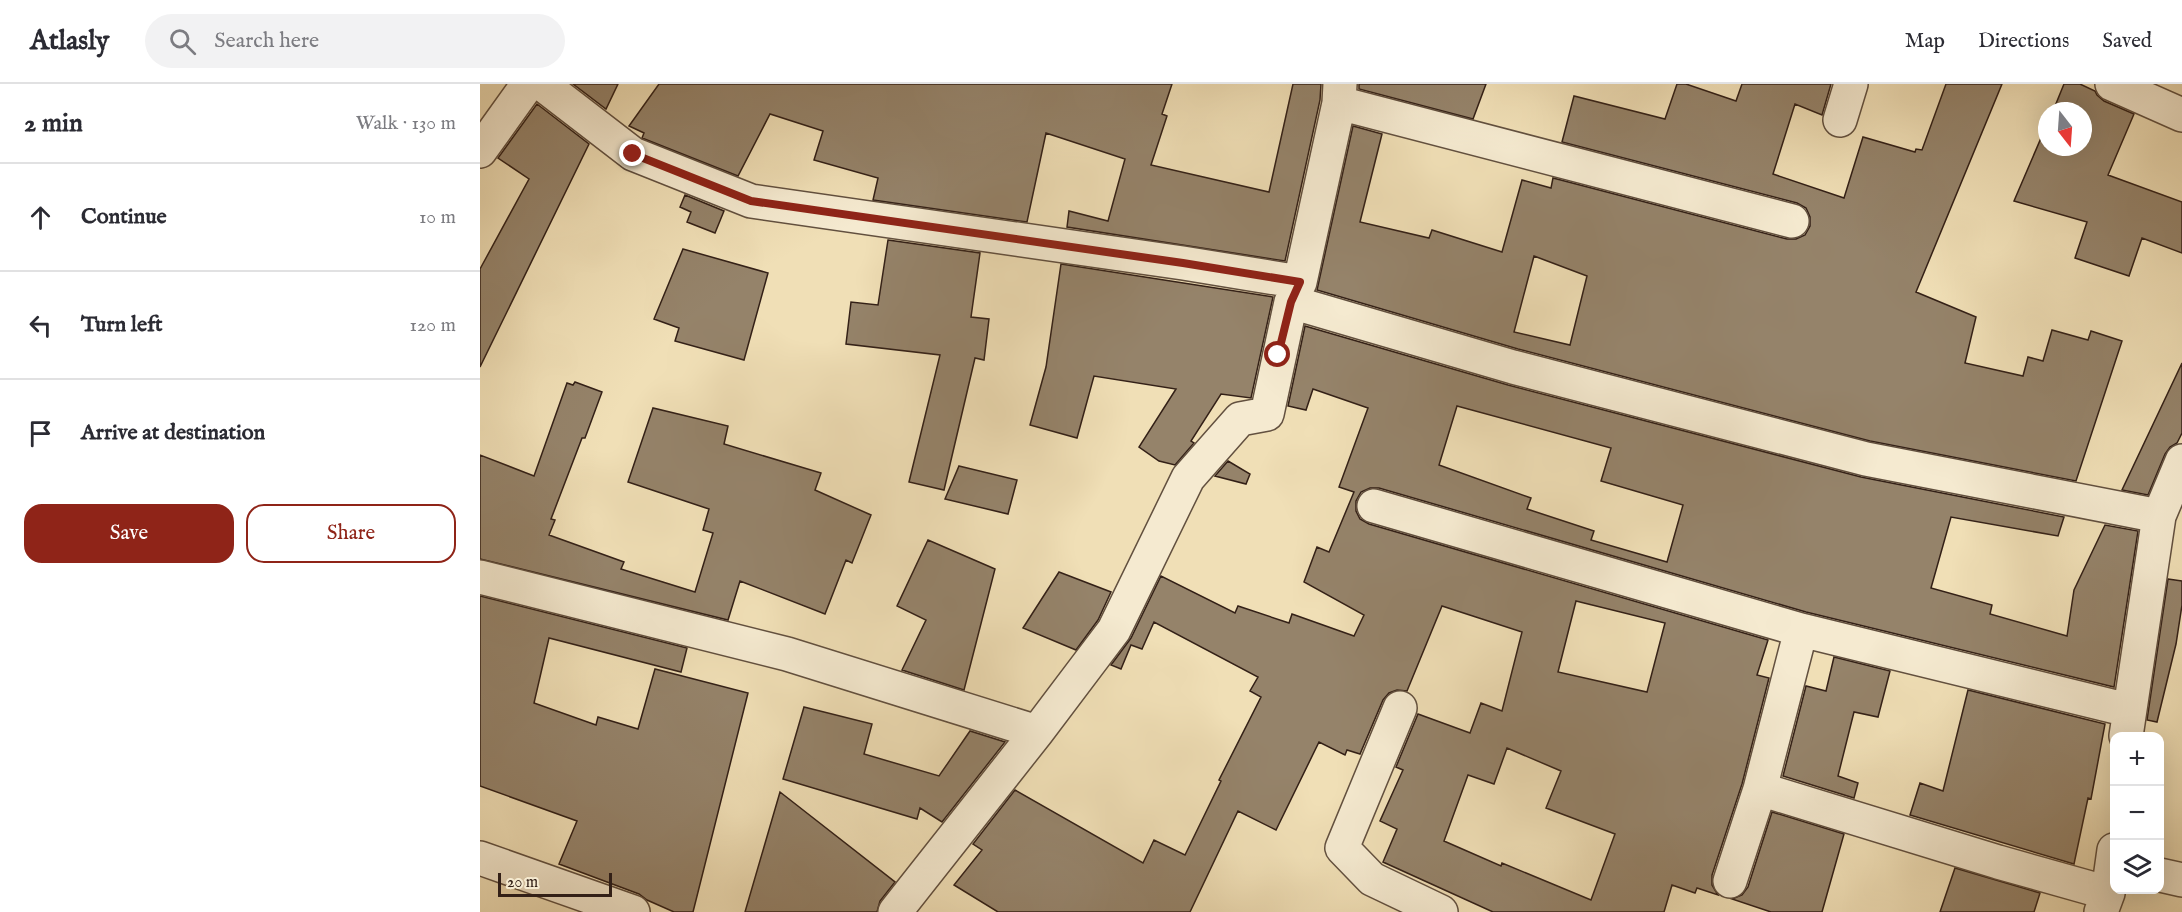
<!DOCTYPE html>
<html lang="en">
<head>
<meta charset="utf-8">
<style>
  body { margin:0; font-family:"IM FELL English",serif; background:#f2f2f3; color:#2b2b33 }
  .controls { position:absolute; right:18px; bottom:18px; display:grid; overflow:hidden; border-radius:12px; box-shadow:0 6px 24px #0002 }
  .controls button { width:54px; height:54px; display:grid; place-items:center; padding:0; border:0; border-bottom:2px solid #e1e1e2; background:#fff; color:#2b2b33; font:30px sans-serif }
  .compass { position:absolute; left:1558px; top:18px; width:54px; height:54px; border-radius:50%; background:#fff; box-shadow:0 6px 24px #0002; rotate:163deg }
  .scale { position:absolute; left:18px; bottom:15px; width:114px; box-sizing:border-box; padding-left:6px; border:3px solid #332017; border-top:0; font-size:16px; line-height:21px; white-space:nowrap; color:#332017; -webkit-text-stroke:4px #f5ead0; paint-order:stroke }
  .stop { position:absolute; width:18px; height:18px; margin:-14px; border:4px solid #8f2418; border-radius:50%; background:#fff }
  .stop.end { background:#8f2418; border-color:#fff; box-shadow:0 2px 6px #0008 }
  .list { margin:0; padding:0; list-style:none }
  h2 { display:flex; justify-content:space-between; align-items:center; height:78px; margin:0; padding:0 24px; font-size:26px }
  h2 small { font-size:20px; font-weight:400; color:#7c7c81 }
  .list li { display:grid; grid-template-columns:39px 1fr auto; gap:18px; align-items:center; box-sizing:border-box; height:108px; padding:0 24px; border-top:2px solid #e1e1e2 }
  .list b { display:block; font-size:22px; white-space:nowrap }
  .list em { font-size:20px; font-style:normal; color:#7c7c81 }
  .actions { display:flex; gap:12px; padding:18px 24px }
  .actions a { flex:1; padding:14px 0; border:2px solid #8f2418; border-radius:18px; text-align:center; font-size:21px; color:#8f2418 }
  .actions .main { background:#8f2418; color:#fff }
  .icon { flex:none; width:33px; height:33px; fill:none; stroke:currentColor; stroke-width:2; stroke-linecap:round; stroke-linejoin:round }
  .map { position:relative; flex:none; width:1702px; height:828px; overflow:hidden }
  header { display:flex; align-items:center; gap:36px; box-sizing:border-box; height:84px; padding:0 30px; background:#fff; border-bottom:2px solid #e1e1e2 }
  header strong { font-size:28px }
  nav { display:flex; gap:33px; margin-inline-start:auto; font-size:21px }
  .search { width:420px; height:54px; background:#f2f2f3; display:flex; align-items:center; gap:15px; box-sizing:border-box; padding:0 21px; border-radius:33px; color:#7c7c81; font-size:22px }
  main { display:flex }
  aside { flex:1; background:#fff }
  .map>svg:first-child { display:block }
</style>
</head>
<body>
<header>
<strong>Atlasly</strong>
<div class="search"><svg class="icon" aria-label="search" viewBox="0 0 24 24"><circle cx="10" cy="10" r="6"/><path d="M15 15l6 6"/></svg>Search here</div>
<nav><a>Map</a><a>Directions</a><a>Saved</a></nav>
</header>
<main>
<aside>
<h2>2 min<small>Walk · 130 m</small></h2>
<ul class="list">
<li><svg class="icon" aria-label="ahead" viewBox="0 0 24 24"><path d="M12 20V5M6 11l6-6 6 6"/></svg><div><b>Continue</b></div><em>10 m</em></li>
<li><svg class="icon" aria-label="left" viewBox="0 0 24 24"><path d="M17 20v-9H6M10 6l-5 5 5 5"/></svg><div><b>Turn left</b></div><em>120 m</em></li>
<li><svg class="icon" aria-label="arrive" viewBox="0 0 24 24"><path d="M6 21V4h12l-3 4 3 4H6"/></svg><div><b>Arrive at destination</b></div></li>
</ul>
<div class="actions"><a class="main">Save</a><a>Share</a></div>
</aside>
<div class="map">
<svg width="1702" height="828" viewBox="0 0 1702 828">
  <rect width="100%" height="100%" fill="#f0dfb6"/>
  <filter id="stains"><feTurbulence type="fractalNoise" baseFrequency=".00333" numOctaves="4"/><feColorMatrix values="0 0 0 0 .2 0 0 0 0 .09 0 0 0 0 .02 0 0 0 .5 -.17"/></filter>
  <radialGradient id="worn" r=".72"><stop offset=".6" stop-color="#630" stop-opacity="0"/><stop offset="1" stop-color="#630" stop-opacity=".3"/></radialGradient>
  <path fill="#95836a" stroke="#332017" stroke-width="1.5" fill-rule="evenodd" d="M93 0H138L126 25Z
    M179 0H692L682 30 687 32 671 81 789 108 813 0H841L840 16 805 177 587 143 589 127 628 137 645 75 566 49 547 138 393 116 398 94 334 76 343 47 290 30 258 92 162 54 164 49 149 42Z
    M879 0H1006L993 35 879 5Z
    M1197 0H1206L1256 17 1262 0H1351L1342 31 1315 20 1293 90 1364 114 1383 53 1435 68 1436 65 1442 66 1466 0H1522L1436 208 1496 233 1485 279 1543 292 1548 273 1563 277 1572 246 1608 256 1611 247 1642 257 1596 397 1390 357 1038 265 837 206 873 42 902 50 880 138 949 154 952 146 1022 168 1042 96 1071 104 1073 94 1307 155H1316L1325 151 1330 142V133L1326 124 1317 119 1082 58 1094 12 1185 35ZM1054 172 1107 192 1090 261 1034 248Z
    M1584 0H1600L1615 7 1617 11 1624 17 1654 30 1628 91 1702 118V169L1662 154 1649 192 1595 174 1607 138 1534 117 1567 40V63H1603V27H1573Z
    M57 20 109 60 0 283V185L49 95 18 74Z
    M205 111 244 127 235 149 207 138 211 128 200 123Z
    M408 156 500 169 491 233 509 235 504 276 495 274 464 406 429 398 460 271 366 260 371 218 398 221Z
    M203 165 288 189 264 276 195 257 199 244 174 235Z
    M581 180 793 213 771 314 741 310 711 357 714 359 695 381 679 377 659 363 696 305 614 292 597 354 550 341 566 283Z
    M825 242 1028 301 1381 393 1584 433 1578 452 1471 433 1451 504 1512 521 1510 530 1587 552 1594 506 1625 441 1658 447 1634 603 1326 528 899 404H890L881 408 876 417V427L880 435 889 440 1288 556 1277 591 1289 594 1262 700 1232 791V801L1238 811 1217 804 1215 809 1192 801 1184 828H1013L903 778 917 745 900 737 923 686 916 683 938 630 990 649 1001 619 1022 627 1042 548 962 522 927 607 917 606 909 609 903 616 880 670 867 666 865 671 839 658 796 746 758 727 710 828H518L474 801 502 766 493 760 535 706 663 779 674 756 705 771 741 697 739 696 781 613 770 607 778 593 674 538 662 565 651 561 641 585 631 581 651 554 681 492 755 529 758 522 809 539 812 530 874 552 884 531 824 498 837 463 849 468 874 408 859 403 888 324 833 305 826 326 808 322ZM977 322 1131 364 1121 397 1203 421 1187 478 1111 456 1114 447 1047 425 1051 414 959 381ZM1096 517 1185 539 1167 608 1078 588ZM1027 664 1081 687 1066 724 1135 750 1111 816 1022 779 1021 782 964 757 988 691 1014 700Z
    M1702 279V349L1697 359 1690 363 1685 370 1668 411 1642 406Z
    M95 298 122 308 105 354H102L71 435 75 436 69 451 144 478 141 485 215 508 233 449 223 446 229 425 148 398 173 324 248 342 244 360 341 389 335 406 391 431 372 479 366 476 345 530 260 497 248 536 0 475V371L54 392 87 299 93 301Z
    M748 377 770 390 766 400 735 392Z
    M479 382 537 396 528 430 465 415Z
    M448 456 515 485 484 606 422 586 446 536 417 522Z
    M579 488 631 508 618 536 596 566 543 544Z
    M1688 495 1702 497V521L1696 560 1677 638 1667 636Z
    M0 512 207 564 201 588 69 554 54 619 116 641 118 633 158 645 175 585 268 609 213 828H194L167 816 159 810 79 780 97 737 0 702Z
    M1354 573 1410 587 1398 633 1374 628 1358 692 1378 699 1374 714 1303 692 1326 602 1346 607Z
    M1488 606 1625 640 1611 715 1608 714 1594 780 1430 731 1440 699 1463 707Z
    M324 623 392 640 384 670 459 692 490 647 525 658 462 738 440 724 437 735 303 695Z
    M300 708 415 798 400 817 397 828H265Z
    M1292 728 1364 750 1342 828H1291L1252 815 1262 811 1268 803Z
    M1475 784 1560 809 1554 828H1460Z"/>
  <g fill="none" stroke-linecap="round" stroke-linejoin="round">
    <defs>
      <path id="street" d="M62 0 153 70 271 117 703 179 820 198
        M1632 0 1702 31
        M859 19 1312 137
        M1360 36 1371 0
        M0 67 48 0
        M811 218 1033 283 1386 375 1679 432
        M894 422 1321 546 1648 626
        M0 493 307 570 557 648
        M920 624 862 764 892 795 961 828
        M1646 652 1679 432 1702 377
        M1280 705 1518 778 1628 809
        M0 774 153 828
        M1680 791 1702 796
        M1250 797 1280 705 1321 546
        M415 828 557 648 634 546 708 394 760 335 787 330 811 218 820 198 859 19 860 0
        M1621 828 1628 809 1634 766"/>
    </defs>
    <use href="#street" stroke="#62503f" stroke-width="36"/>
    <use href="#street" stroke="#f5ead0" stroke-width="33"/>
  </g>
  <g fill="none" stroke-linecap="round" stroke-linejoin="round">
    <path stroke="#8f2418" stroke-width="8" d="M153 70 271 117 703 179 820 198 811 218 798 271"/>
  </g>
  <rect width="100%" height="100%" filter="url(#stains)"/>
  <rect width="100%" height="100%" fill="url(#worn)"/>
</svg>
<div class="controls">
<button>+</button>
<button>−</button>
<button><svg class="icon" aria-label="layers" viewBox="0 0 24 24"><path d="M12 4l9 5-9 5-9-5zM3 14l9 5 9-5"/></svg></button>
</div>
<svg class="compass" viewBox="-18 -18 36 36"><path d="M0-13l5 13h-10z" fill="#e53935"/><path d="M0 13l5-13h-10z" fill="#7c7c81"/></svg>
<div class="scale">20 m</div>
<div class="stop" style="left:798px;top:271px"></div>
<div class="stop end" style="left:153px;top:70px"></div>
</div>
</main>
</body>
</html>
